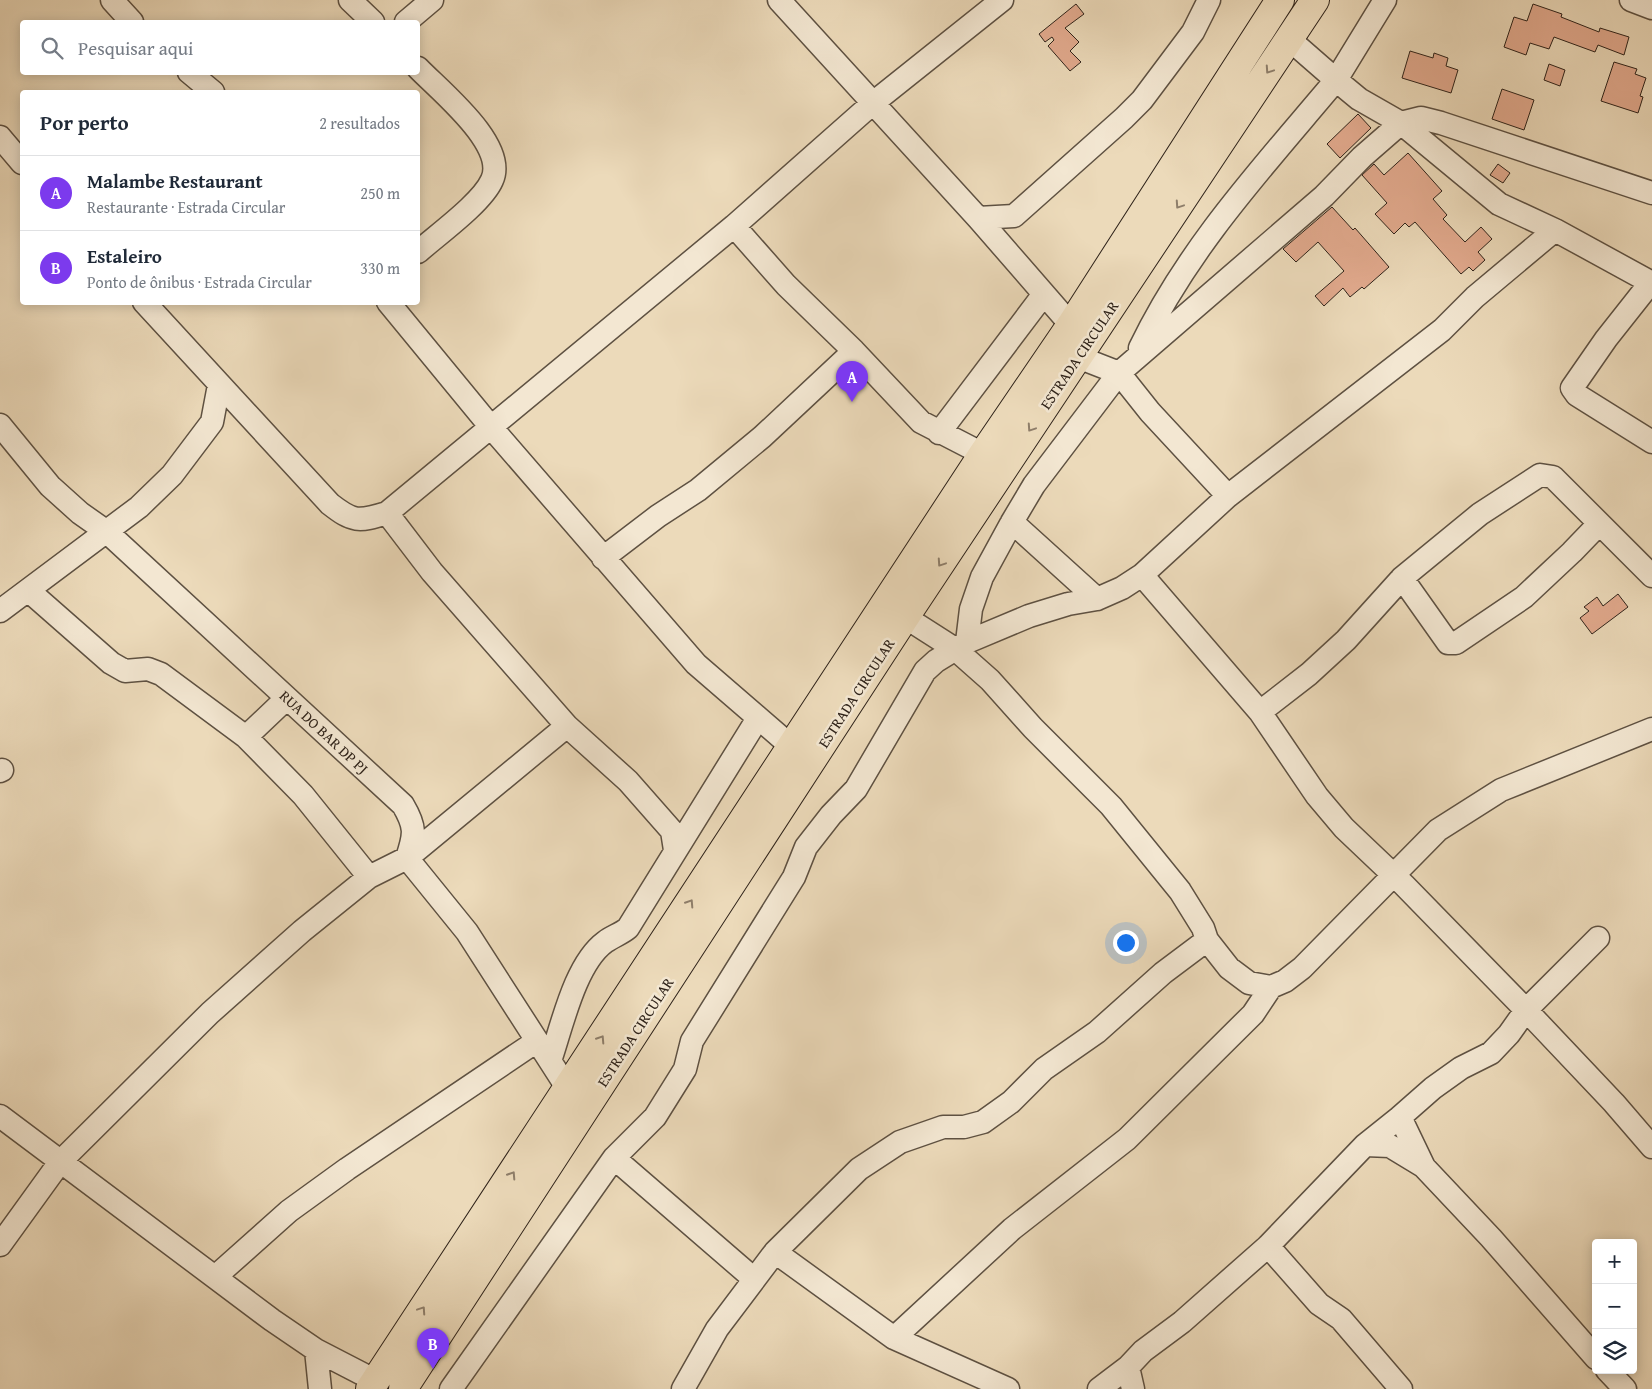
<!DOCTYPE html>
<html lang="pt">
<head>
<meta charset="utf-8">
<style>
  body { margin:0; font-family:"Gentium Book Plus",serif; background:#f6f6f7; color:#1f2937 }
  .controls { position:absolute; right:15px; bottom:15px; display:grid; overflow:hidden; border-radius:5px; box-shadow:0 2px 12px #0003 }
  .controls button { width:45px; height:45px; display:grid; place-items:center; padding:0; border:0; border-bottom:1px solid #e0e1e3; background:#fff; color:#1f2937; font:25px sans-serif }
  .you { position:absolute; left:1125px; top:942px; width:18px; height:18px; margin:-12px; border:4px solid #fff; border-radius:50%; background:#1a73e8; box-shadow:0 0 0 8px #1a73e833 }
  .badge { display:grid; place-items:center; width:32px; height:32px; border-radius:50%; background:#7c3aed; color:#fff; font-size:16px; font-weight:700 }
  .pin { position:absolute; translate:-50% -41px; filter:drop-shadow(0 1px 2px #0008) }
  .pin::after { content:''; position:absolute; top:26px; width:18px; height:15px; background:inherit; clip-path:polygon(0 0,100% 0,50% 100%) }
  .list { margin:0; padding:0; list-style:none }
  h2 { display:flex; justify-content:space-between; align-items:center; height:65px; margin:0; padding:0 20px; font-size:21px }
  h2 small { font-size:16px; font-weight:400; color:#747a83 }
  .list li { display:grid; grid-template-columns:32px 1fr auto; gap:15px; align-items:center; box-sizing:border-box; height:75px; padding:0 20px; border-top:1px solid #e0e1e3 }
  .list b { display:block; font-size:19px; white-space:nowrap }
  .list p { margin:0; font-size:16px; white-space:nowrap; color:#747a83 }
  .list em { font-size:16px; font-style:normal; color:#747a83 }
  .icon { flex:none; width:28px; height:28px; fill:none; stroke:currentColor; stroke-width:2; stroke-linecap:round; stroke-linejoin:round }
  .map { position:relative; flex:none; width:1652px; height:1389px; overflow:hidden }
  .search { position:absolute; background:#fff; box-shadow:0 2px 12px #0003; left:20px; top:20px; width:400px; height:55px; display:flex; align-items:center; gap:12px; box-sizing:border-box; padding:0 18px; border-radius:5px; color:#747a83; font-size:19px }
  .panel { position:absolute; background:#fff; box-shadow:0 2px 12px #0003; left:20px; top:90px; width:400px; height:215px; border-radius:5px }
  .map>svg:first-child { display:block }
</style>
</head>
<body>
<div class="map">
<svg width="1652" height="1389" viewBox="0 0 1652 1389">
  <rect width="100%" height="100%" fill="#ecdaba"/>
  <filter id="stains"><feTurbulence type="fractalNoise" baseFrequency=".004" numOctaves="4"/><feColorMatrix values="0 0 0 0 .2 0 0 0 0 .09 0 0 0 0 .02 0 0 0 .5 -.17"/></filter>
  <radialGradient id="worn" r=".72"><stop offset=".6" stop-color="#630" stop-opacity="0"/><stop offset="1" stop-color="#630" stop-opacity=".3"/></radialGradient>
  <path fill="#e2aa8e" stroke="#2f231a" d="M1076 4 1084 14 1065 28 1079 42 1070 51 1081 62 1070 71 1048 46 1054 40 1052 37 1045 42 1039 34Z
    M1533 4 1562 14 1561 17 1599 32 1600 28 1629 37 1624 55 1598 45 1595 52 1554 37 1549 49 1530 43 1526 55 1504 47 1514 17 1527 21Z
    M1410 51 1433 58 1434 53 1448 58 1446 66 1458 70 1451 93 1402 78Z
    M1614 62 1637 69 1635 74 1646 78 1640 96 1643 97 1638 113 1601 101Z
    M1549 64 1565 70 1560 86 1544 80Z
    M1502 89 1534 100 1524 130 1492 119Z
    M1358 114 1371 128 1340 158 1327 144Z
    M1408 153 1442 191 1433 199 1447 215 1443 219 1465 242 1481 227 1492 239 1478 252 1485 260 1473 271 1469 267 1461 274 1415 222 1409 227 1405 223 1394 234 1375 214 1387 203 1362 175 1374 164 1384 175Z
    M1498 164 1510 173 1503 183 1490 175Z
    M1332 207 1353 230 1355 228 1389 267 1364 289 1362 287 1350 297 1343 288 1324 306 1315 296 1344 271 1318 242 1296 262 1283 249Z
    M1618 594 1628 607 1592 634 1580 618 1589 611 1584 607 1597 597 1603 606Z"/>
  <g fill="none" stroke-linecap="round" stroke-linejoin="round">
    <defs>
      <path id="minor" d="M112 0 132 22
        M350 0 373 22
        M779 0 978 218 1071 325
        M1631 0 1652 8
        M406 22 432 0
        M418 68C440 91 508 145 492 180 482 203 437 235 418 252
        M189 72 213 92
        M0 137 22 163
        M978 218 1014 216 1124 118 1142 100 1193 32 1209 0
        M734 226 786 285 854 351 921 422 983 454
        M1555 230 1652 283
        M1651 282 1606 339 1572 388 1577 395 1652 442
        M144 302 330 504C353 522 358 522 387 513L734 226 873 103 1002 0
        M388 302 490 426 696 664 792 747
        M1140 348C1189 246 1264 166 1336 80L1289 39
        M1078 357 1119 373 1150 412 1228 496
        M0 425 50 486 80 513 107 532 403 805C416 827 415 834 407 858L467 932 568 1089
        M939 433 1044 294
        M387 513 432 572 567 726 628 781 672 831 675 850
        M1012 522 1097 599
        M603 558 658 516 698 490 762 437 854 351
        M1142 575 1260 712 1317 796 1344 828 1404 885 1526 1010 1614 1103 1652 1147
        M1402 578 1448 643H1456L1524 597 1572 552 1598 525
        M29 591 111 663 125 671 148 669 161 674 246 737 303 795 369 877
        M0 611 139 507 172 475 212 422 219 385
        M905 617 955 649 990 680 1033 728 1111 806 1180 891 1203 928 1207 940 1229 968 1249 983 1271 987 1285 981 1302 968 1438 830 1501 790 1652 729
        M967 642 971 609 982 577 1012 522 1034 485 1119 373 1324 196 1362 157 1401 123 1421 118 1441 123 1652 193
        M1260 712 1309 674 1346 640 1402 578 1480 514 1540 475 1553 477 1652 576
        M246 737 287 698
        M0 771 2 770
        M550 1061C562 1026 575 964 605 942 613 936 621 934 628 928L758 718
        M0 1116 272 1320 316 1350 376 1381
        M1400 1117 1433 1088 1461 1068 1491 1053 1509 1034 1526 1010 1598 938
        M1365 1145 1390 1146 1423 1166
        M614 1158 754 1279
        M0 1245 60 1162 210 1013 302 931 369 877 407 858 567 726
        M1268 1246 1319 1304 1341 1319 1401 1389
        M775 1252 894 1338 1008 1389
        M215 1277 289 1211 347 1169 537 1041
        M894 1338 1012 1229 1127 1139 1253 1014 1271 987
        M316 1350 320 1389
        M1607 1370 1625 1389
        M451 1389 614 1158 655 1117 685 1069 692 1041 794 877 806 847 831 815 856 789 925 671 936 661 967 642 1029 616 1068 604 1097 599 1122 588 1142 575 1228 496 1442 330 1475 297 1555 230 1499 204 1401 123 1359 99 1336 80 1385 0
        M683 1389 717 1329 775 1252 859 1169 900 1142 943 1127H964L983 1122 1011 1102 1044 1069 1097 1032 1163 973 1207 940
        M1099 1389 1128 1367
        M1133 1389 1128 1367 1143 1351 1182 1322 1268 1246 1365 1145 1400 1117 1424 1167 1491 1238 1596 1358"/>
      <path id="major" d="M370 1389 983 454 1071 325 1280 0
        M403 1389 905 617 1315 0"/>
    </defs>
    <use href="#minor" stroke="#5e5142" stroke-width="25"/>
    <use href="#major" stroke="#2f231a" stroke-width="30"/>
    <use href="#minor" stroke="#f3e7d2" stroke-width="22"/>
    <use href="#major" stroke="#ecdaba" stroke-width="28"/>
  </g>
  <defs><path id="oneway-chevron" d="M-2-3.5L2.5 0L-2 3.5" fill="none" stroke-width="1.6" stroke-linecap="round" stroke-linejoin="round" transform="scale(1.25)"/></defs>
  <g stroke="#8e7e6a">
    <use href="#oneway-chevron" transform="translate(1269 70) rotate(124)"/>
    <use href="#oneway-chevron" transform="translate(1179 205) rotate(124)"/>
    <use href="#oneway-chevron" transform="translate(1031 428) rotate(124)"/>
    <use href="#oneway-chevron" transform="translate(941 563) rotate(124)"/>
    <use href="#oneway-chevron" transform="translate(690 903) rotate(-57)"/>
    <use href="#oneway-chevron" transform="translate(601 1039) rotate(-57)"/>
    <use href="#oneway-chevron" transform="translate(512 1175) rotate(-57)"/>
    <use href="#oneway-chevron" transform="translate(422 1310) rotate(-56)"/>
  </g>
  <g text-anchor="middle" dominant-baseline="central" stroke-width="5" stroke-linejoin="round" paint-order="stroke">
    <g font-size="15" fill="#2f231a" stroke="#f3e7d2">
      <text transform="translate(1079 355) rotate(-56)">ESTRADA CIRCULAR</text>
      <text transform="translate(856 693) rotate(-57)">ESTRADA CIRCULAR</text>
      <text transform="translate(324 732) rotate(43)">RUA DO BAR DP PJ</text>
      <text transform="translate(635 1032) rotate(-57)">ESTRADA CIRCULAR</text>
    </g>
  </g>
  <rect width="100%" height="100%" filter="url(#stains)"/>
  <rect width="100%" height="100%" fill="url(#worn)"/>
</svg>
<div class="controls">
<button>+</button>
<button>−</button>
<button><svg class="icon" aria-label="layers" viewBox="0 0 24 24"><path d="M12 4l9 5-9 5-9-5zM3 14l9 5 9-5"/></svg></button>
</div>
<div class="you"></div>
<div class="pin badge" style="left:852px;top:402px">A</div>
<div class="pin badge" style="left:433px;top:1369px">B</div>
<div class="search"><svg class="icon" aria-label="search" viewBox="0 0 24 24"><circle cx="10" cy="10" r="6"/><path d="M15 15l6 6"/></svg>Pesquisar aqui</div>
<section class="panel">
<h2>Por perto<small>2 resultados</small></h2>
<ul class="list">
<li><span class="badge">A</span><div><b>Malambe Restaurant</b><p>Restaurante · Estrada Circular</p></div><em>250 m</em></li>
<li><span class="badge">B</span><div><b>Estaleiro</b><p>Ponto de ônibus · Estrada Circular</p></div><em>330 m</em></li>
</ul>
</section>
</div>
</body>
</html>
